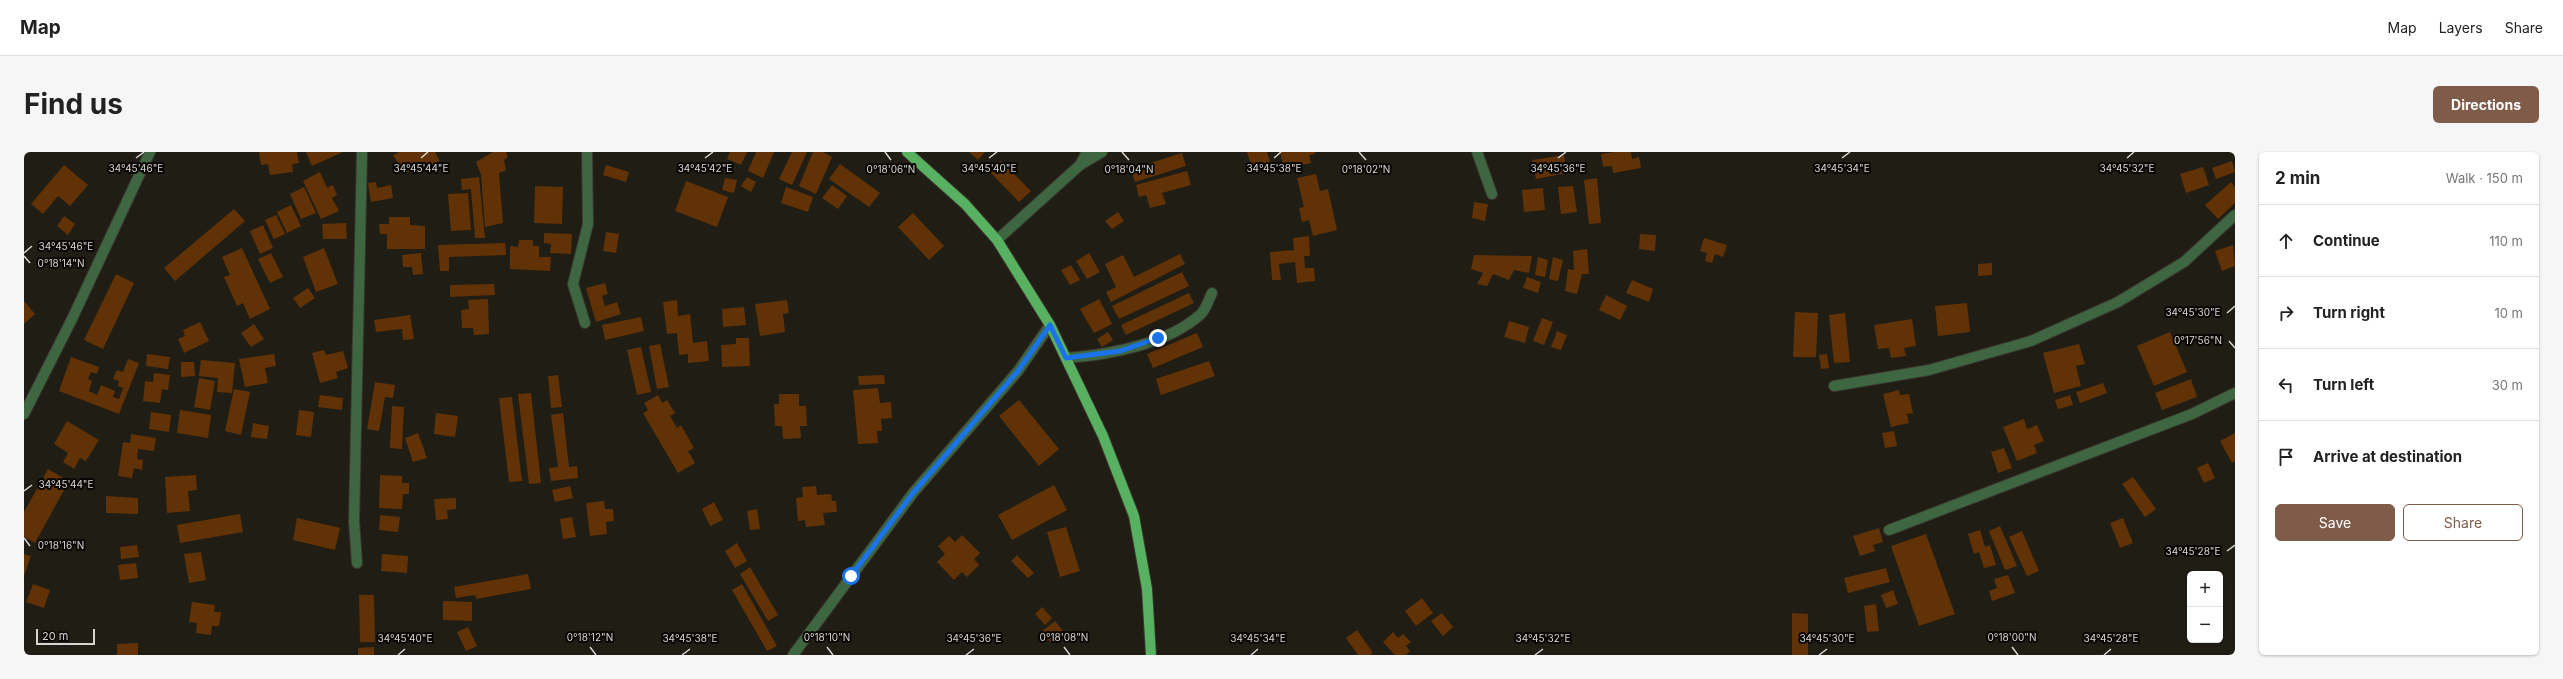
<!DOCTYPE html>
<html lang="en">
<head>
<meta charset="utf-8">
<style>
  body { margin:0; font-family:Inter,sans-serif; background:#f6f6f6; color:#222 }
  .controls { position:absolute; right:12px; bottom:12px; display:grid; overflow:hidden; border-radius:6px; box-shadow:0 1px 3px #0004 }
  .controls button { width:36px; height:36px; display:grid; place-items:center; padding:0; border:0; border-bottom:1px solid #e0e0e0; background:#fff; color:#222; font:20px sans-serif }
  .scale { position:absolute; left:12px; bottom:10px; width:59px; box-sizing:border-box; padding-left:4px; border:2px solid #d7d5d0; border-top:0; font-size:11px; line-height:14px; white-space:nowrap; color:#d7d5d0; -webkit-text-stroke:3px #080705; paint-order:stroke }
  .stop { position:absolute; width:12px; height:12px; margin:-9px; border:3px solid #1a73e8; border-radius:50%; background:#fff }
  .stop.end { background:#1a73e8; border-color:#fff; box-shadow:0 1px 4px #0008 }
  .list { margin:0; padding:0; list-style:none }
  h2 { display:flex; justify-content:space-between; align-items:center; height:52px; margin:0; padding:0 16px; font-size:17px }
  h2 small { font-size:13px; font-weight:400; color:#767676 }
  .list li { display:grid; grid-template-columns:26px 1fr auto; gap:12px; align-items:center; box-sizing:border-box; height:72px; padding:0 16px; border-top:1px solid #e0e0e0 }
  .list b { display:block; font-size:15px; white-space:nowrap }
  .list em { font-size:13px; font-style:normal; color:#767676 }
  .actions { display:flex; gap:8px; padding:12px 16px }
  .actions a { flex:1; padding:9px 0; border:1px solid #7f5c4a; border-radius:6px; text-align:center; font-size:14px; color:#7f5c4a }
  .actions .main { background:#7f5c4a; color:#fff }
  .icon { flex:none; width:22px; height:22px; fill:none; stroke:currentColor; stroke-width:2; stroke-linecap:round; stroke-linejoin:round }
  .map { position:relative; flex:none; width:2211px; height:503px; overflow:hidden; border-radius:6px }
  header { display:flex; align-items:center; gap:24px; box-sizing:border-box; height:56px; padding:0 20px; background:#fff; border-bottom:1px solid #e0e0e0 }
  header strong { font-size:19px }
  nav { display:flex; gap:22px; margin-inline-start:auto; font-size:14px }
  .intro { display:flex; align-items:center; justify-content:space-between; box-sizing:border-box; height:96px; padding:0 24px }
  h1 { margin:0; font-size:28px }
  .button { padding:10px 18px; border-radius:6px; background:#7f5c4a; color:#fff; font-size:14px; font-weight:700 }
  main { display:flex; gap:24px; padding:0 24px }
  aside { flex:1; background:#fff; border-radius:6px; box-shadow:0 1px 3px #0004 }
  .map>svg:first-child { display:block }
</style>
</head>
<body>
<header>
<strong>Map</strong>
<nav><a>Map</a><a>Layers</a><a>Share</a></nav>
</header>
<div class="intro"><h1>Find us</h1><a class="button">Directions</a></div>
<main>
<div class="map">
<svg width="2211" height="503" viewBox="0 0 2211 503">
  <rect width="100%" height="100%" fill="#201d15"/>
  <path fill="#613205" d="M235 0H273L275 11 268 12 269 20 246 23 244 12 237 13Z
    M282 0H319L288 14Z
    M375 0H411L416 9 400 18 397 13 380 22 369 3Z
    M469 0H482L484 5 480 8 482 18 475 21 479 71 461 75 457 23 452 10Z
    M706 0H723L717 13 703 7Z
    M732 0H750L739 26 724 19Z
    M768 0H783L768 33 755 27Z
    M789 0H799L808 5 792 42 775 34Z
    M945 0H961L954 8Z
    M1223 0H1243L1248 15 1229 20Z
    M1256 0H1291V2L1285 3 1287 11 1260 17Z
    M1591 0H1607L1608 7 1615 5 1617 16 1589 21 1588 14 1579 15 1577 2Z
    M1158 1 1162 14 1111 30 1107 17Z
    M1540 3 1543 21 1512 27 1508 8Z
    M977 9 1007 39 995 50 966 20Z
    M2208 9 2211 20 2192 27 2188 16Z
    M816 12 856 41 845 55 805 27Z
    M40 13 64 33 46 54 34 44 19 62 7 52Z
    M582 13 605 20 602 30 579 23Z
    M2179 15 2185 33 2162 41 2156 22Z
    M1163 19 1167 33 1138 41 1142 52 1126 56 1122 43 1115 45 1112 33Z
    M296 20 303 36 309 33 313 43 308 46 315 59 297 67 279 29Z
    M1292 22 1296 39 1304 37 1313 78 1289 84 1285 68 1278 70 1275 56 1280 55 1273 26Z
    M455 25 461 86H451L447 37 438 38 437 27Z
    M723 25 732 30 727 40 717 34Z
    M701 26 713 28 710 41 698 38Z
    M1573 26 1577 71 1565 72 1560 28Z
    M662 29 704 45 693 75 651 59Z
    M352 30 353 36 367 33 369 46 347 50 344 31Z
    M2207 30 2211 35V51L2194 67 2181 53Z
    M808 33 823 44 814 57 798 46Z
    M511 34 539 35 538 72 510 71Z
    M1549 34 1553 60 1537 62 1534 35Z
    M280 35 292 61 277 67 266 42Z
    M762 35 789 45 784 60 757 51Z
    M1519 36 1521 58 1500 60 1498 38Z
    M444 41 447 78 427 79 424 42Z
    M1450 50 1464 52 1461 69 1448 66Z
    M267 53 277 74 263 81 253 60Z
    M210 57 221 69 151 129 140 116Z
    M1094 60 1100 69 1088 77 1081 69Z
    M889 61 920 94 905 108 874 75Z
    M252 63 261 82 250 87 241 68Z
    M40 64 51 72 44 83 33 74Z
    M365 65H386V73L401 74V97H363V82H356L355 72H365Z
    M322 71 323 87H299L298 72Z
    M239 73 249 96 236 102 226 79Z
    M582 80 595 82 592 101 579 99Z
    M520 81 548 82 547 102 526 101 527 92 520 91Z
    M1616 82 1632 83 1631 99 1615 97Z
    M1285 84 1286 104H1280L1281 116H1290L1291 129 1273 131 1271 110 1255 112 1257 128H1248L1246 100 1270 98 1269 86Z
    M1680 86 1703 93 1699 105 1691 102 1688 111 1681 109 1683 101 1676 99Z
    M495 88H509V94H515V105H527L526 119 486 117V94L494 95Z
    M481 91 482 103 425 105V119H416L414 93Z
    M2209 93 2211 114 2198 119 2191 99Z
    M218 96 246 157 226 167 219 151 213 154 200 125 206 123 198 105Z
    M300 96 314 132 292 140 279 105Z
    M1563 97 1565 122H1558L1553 142 1541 139 1544 117 1550 118 1549 99Z
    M247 101 259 125 246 131 234 107Z
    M397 101 399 122 389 123 388 115H379L378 103Z
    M1065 101 1076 120 1063 127 1052 109Z
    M1156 102 1161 112 1087 150 1082 140 1092 135 1081 112 1099 103 1110 125Z
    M1450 103 1508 104 1505 121 1490 118 1485 128 1469 122 1463 134 1453 132 1459 121 1447 117Z
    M1514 105 1524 108 1521 125 1511 123Z
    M1529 105 1539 108 1534 129 1525 127Z
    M1968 111V123L1954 124V112Z
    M1047 113 1056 128 1046 133 1037 118Z
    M1158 120 1165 134 1095 167 1088 154Z
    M92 122 110 131 79 197 60 188Z
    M1503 125 1517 130 1514 141 1499 136Z
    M1608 128 1629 137 1625 150 1602 141Z
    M581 131 584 142 578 144 581 154 593 150 597 162 572 170 562 136Z
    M470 132 471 143 426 145V133Z
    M284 136 291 146 276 156 269 146Z
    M1165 141 1170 151 1102 183 1097 173Z
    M1582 143 1603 154 1596 168 1575 158Z
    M464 147 465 182 450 183 449 176H438L437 158 445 157 444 148Z
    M1075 147 1088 172 1070 181 1056 157Z
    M653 148 654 164 666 162 669 191 683 189 685 209 664 211V202L655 203 653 181 643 182 639 150Z
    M763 148 765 161 759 162 761 180 736 184 731 152Z
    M0 149 11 162 0 172Z
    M1943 151 1946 180 1914 184 1911 154Z
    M720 155 722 173 699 175 698 157Z
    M1771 160 1794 161 1792 205H1769Z
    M1821 161 1826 210 1810 211 1805 163Z
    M386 163 390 187 379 188 378 177 352 180 350 168Z
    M617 165 620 179 581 188 578 173Z
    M1518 166 1529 170 1520 193 1509 189Z
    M1888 167 1892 194 1880 196 1882 204 1867 206 1865 196 1854 197 1850 173Z
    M1485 169 1505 175 1501 191 1480 185Z
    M176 170 185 189 160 201 154 187 161 184 159 178Z
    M230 172 240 187 227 195 217 181Z
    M1533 179 1543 183 1537 198 1527 195Z
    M1084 180 1089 188 1078 195 1073 187Z
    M2146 180 2163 220 2130 234 2113 194Z
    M1173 181 1179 195 1129 216 1123 202Z
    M712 186H725L726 214 698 215 697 193 712 192Z
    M636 192 645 235 633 237 625 194Z
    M2055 192 2061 212 2052 214 2057 234 2030 241 2019 201Z
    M617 195 627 240 613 243 603 198Z
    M300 198 302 203 319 199 324 216 312 220 314 226 296 231 288 201Z
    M123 202 146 205 144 217 122 214Z
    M250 202 252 214 241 216 244 231 221 235 215 207Z
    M1803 202 1805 216 1797 217 1795 203Z
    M47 205 75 215 73 222 67 220 64 227 68 229 65 239 73 243 77 233 91 239 89 245 95 247 99 236 94 234 95 229 89 227 93 218 99 220 104 207 115 211 95 262 35 239Z
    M177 208 211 211 208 241 193 240 194 226 175 224Z
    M1185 209 1191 224 1137 243 1132 227Z
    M157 210H170L171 224 157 225Z
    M130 221 146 223 144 238 138 237 136 251 119 249 121 229 129 230Z
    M534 223 538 255 527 256 524 224Z
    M860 223 861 232 835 233 834 224Z
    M175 226 191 229 186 258 170 255Z
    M2167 227 2173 245 2138 258 2131 241Z
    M351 230 371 233 369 246 361 245 355 279 343 277Z
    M2079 231 2083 241 2056 251 2052 240Z
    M854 236 856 251 867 250 868 266 857 267 858 279H853L854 291 834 292 829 238Z
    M210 237 226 240 217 283 201 279Z
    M1875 238 1876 243 1885 242 1889 261 1883 262 1885 271 1867 275 1859 242Z
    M507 241 517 331 505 332 494 242Z
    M755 242H775V254H782L783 274H776L777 286 759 287 758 274H751L750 252H755Z
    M296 243 319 246 318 258 294 255Z
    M634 243 638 251 643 248 651 261 646 264 653 276 657 273 670 296 664 299 671 311 654 321 619 261 624 258 620 251Z
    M2046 243 2049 253 2034 257 2031 248Z
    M488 245 498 329 485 330 475 246Z
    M995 248 1035 297 1015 314 975 264Z
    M368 254 380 255 378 297 366 296Z
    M156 258 187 263 184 286 153 281Z
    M275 258 290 260 287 285 272 283Z
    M127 260 147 263 145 280 125 277Z
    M412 261 434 264 431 285 410 282Z
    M539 261 545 315 553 314 554 326 527 329 525 316 534 315 527 263Z
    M2000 267 2003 277 2013 273 2020 289 2010 293 2013 301 1993 309 1979 275Z
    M43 269 75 288 62 309 56 306 50 317 39 310 44 301 30 292Z
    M229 271 245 274 243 287 227 285Z
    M1870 279 1873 294 1861 296 1858 281Z
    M394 281 403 306 389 310 381 286Z
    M2211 281V309L2208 311 2196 289Z
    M107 282 132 286 130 299 114 297 113 307 119 308 118 318 110 316 108 326 94 324 99 290 106 291Z
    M1980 296 1988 316 1974 321 1967 300Z
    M2184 311 2191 326 2180 331 2173 316Z
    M24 317 45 329 11 391 0 385V360Z
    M172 323 173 338 164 339 166 359 143 361 141 325Z
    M356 323 378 324V331H385V342H379L378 357 355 356Z
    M2109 325 2132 357 2121 365 2098 332Z
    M1030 333 1043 358 988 388 974 363Z
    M546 334 549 346 531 350 528 338Z
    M792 334 793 343 807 342 808 349H812L813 360 799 361 801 373 782 375 781 368 774 369 772 346 779 345 778 335Z
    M82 344 114 346V362L82 361Z
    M432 346V357L423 358 424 367 412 368 410 347Z
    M580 349 581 357H589L590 369 582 370 583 382 566 384 562 351Z
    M690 350 699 368 686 374 678 357Z
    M733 357 736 377 726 378 723 359Z
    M216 362 219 380 156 391 153 373Z
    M356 363 376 365 374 380 355 378Z
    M548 365 552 385 539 387 536 367Z
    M273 366 316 376 311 398 269 388Z
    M2099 366 2109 391 2096 396 2086 371Z
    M1976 374 1993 414 1981 418 1965 379Z
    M1042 375 1056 419 1036 425 1023 380Z
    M1855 376 1859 390 1849 393 1851 399 1836 404 1829 384Z
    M1956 378 1961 395 1966 393 1972 413 1960 416 1955 400 1950 402 1944 382Z
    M1998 379 2015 419 2003 424 1985 385Z
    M1902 382 1931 462 1895 474 1867 394Z
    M938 383 956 401 950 407 955 413 943 425 938 420 930 428 913 410 921 402 914 394 925 384 931 390Z
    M713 391 723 409 711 416 701 399Z
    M113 393 115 405 97 407 96 395Z
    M177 400 182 428 165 431 160 402Z
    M0 402 7 404 0 424Z
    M358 402 384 404 383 421 357 419Z
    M993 403 1010 421 1004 426 987 409Z
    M112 411 114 426 96 428 94 413Z
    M726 415 754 463 744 469 716 422Z
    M1862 416 1866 430 1824 441 1820 426Z
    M504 422 507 437 452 447 451 443 432 446 430 435Z
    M1984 423 1991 441 1968 449 1965 439 1973 436 1970 427Z
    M9 432 26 438 20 456 2 450Z
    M718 432 753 494 743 499 708 438Z
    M1869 438 1874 452 1862 456 1857 443Z
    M335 443H350L351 490H336Z
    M1398 446 1409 461 1392 474 1381 459Z
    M419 449 448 450V469L419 468Z
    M168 450 191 453 190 460H197L195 474H188L187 483 172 481 173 471 165 470Z
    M1852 452 1855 479 1843 480 1840 454Z
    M1018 455 1028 466 1021 473 1011 462Z
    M1418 461 1429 475 1419 484 1407 469Z
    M1768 461 1784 462V503H1768Z
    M1031 469 1039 479 1026 490 1017 480Z
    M444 475 453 494 442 499 433 480Z
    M1333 478 1349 501 1346 503H1334L1322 486Z
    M1369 480 1374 486 1379 482 1387 490 1382 494 1386 499 1382 503H1371L1359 490Z
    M114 491V503H93V492Z
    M350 495V503H334V496Z"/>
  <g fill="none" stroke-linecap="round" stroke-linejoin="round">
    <defs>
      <path id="service" d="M1056 13 1063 0
        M561 171 549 132 564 72 563 0
        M1042 206C1085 203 1144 192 1177 162 1182 157 1185 147 1188 141"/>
      <path id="minor" d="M1453 0 1468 42
        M973 88 1056 13 1078 0
        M1810 234 1905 218 2007 189 2094 150 2160 110 2211 63
        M0 262 48 167 126 0
        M1865 378 2168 262 2211 241
        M333 411 330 369 338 0
        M769 503 889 341 994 219 1026 173"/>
      <path id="primary" d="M883 0 941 52 973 88 1026 173 1079 284 1110 364 1123 437 1127 503"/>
    </defs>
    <use href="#service" stroke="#3a372f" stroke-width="12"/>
    <use href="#minor" stroke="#3a372f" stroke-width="12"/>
    <use href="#primary" stroke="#3a372f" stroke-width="12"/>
    <use href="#service" stroke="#3e6641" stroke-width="10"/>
    <use href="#minor" stroke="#3e6641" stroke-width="10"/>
    <use href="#primary" stroke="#58b061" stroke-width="10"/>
  </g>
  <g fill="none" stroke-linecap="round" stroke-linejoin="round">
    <path stroke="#1a73e8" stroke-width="5" d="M827 424 889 341 994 219 1026 173 1042 206 1096 199 1134 186"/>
  </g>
  <path fill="none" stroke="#d7d5d0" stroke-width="1.5" d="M861 0 867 8M1098 0 1105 8M1335 0 1342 8M112 6 120 0M397 6 404 0M681 6 689 0M965 6 973 0M1250 6 1257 0M1534 6 1542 0M1818 6 1826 0M2103 6 2110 0M0 101 8 94M0 104 6 111M2203 161 2211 154M2205 189 2211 196M0 339 8 333M0 386 6 394M2203 399 2211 393M566 495 572 503M803 495 809 503M1040 495 1046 503M1988 495 1994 503M374 503 381 497M658 503 666 497M942 503 950 497M1227 503 1234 497M1511 503 1519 497M1795 503 1803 497M2080 503 2087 497"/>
  <g font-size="10" text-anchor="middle" fill="#d7d5d0" stroke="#080705" stroke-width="4" stroke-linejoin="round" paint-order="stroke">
    <text x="112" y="20">34°45'46"E</text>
    <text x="397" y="20">34°45'44"E</text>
    <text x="681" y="20">34°45'42"E</text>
    <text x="965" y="20">34°45'40"E</text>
    <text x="1250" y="20">34°45'38"E</text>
    <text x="1534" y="20">34°45'36"E</text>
    <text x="1818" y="20">34°45'34"E</text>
    <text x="2103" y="20">34°45'32"E</text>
    <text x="1105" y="21">0°18'04"N</text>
    <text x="867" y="21">0°18'06"N</text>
    <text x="1342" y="21">0°18'02"N</text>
    <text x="42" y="98">34°45'46"E</text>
    <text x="37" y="115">0°18'14"N</text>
    <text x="2169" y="164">34°45'30"E</text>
    <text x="2174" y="192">0°17'56"N</text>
    <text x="42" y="336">34°45'44"E</text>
    <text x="37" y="397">0°18'16"N</text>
    <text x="2169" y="403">34°45'28"E</text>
    <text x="566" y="489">0°18'12"N</text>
    <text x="803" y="489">0°18'10"N</text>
    <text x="1040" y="489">0°18'08"N</text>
    <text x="1988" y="489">0°18'00"N</text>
    <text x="381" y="490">34°45'40"E</text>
    <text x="666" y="490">34°45'38"E</text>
    <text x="950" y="490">34°45'36"E</text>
    <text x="1234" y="490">34°45'34"E</text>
    <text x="1519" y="490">34°45'32"E</text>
    <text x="1803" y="490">34°45'30"E</text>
    <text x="2087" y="490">34°45'28"E</text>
  </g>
</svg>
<div class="controls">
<button>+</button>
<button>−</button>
</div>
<div class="scale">20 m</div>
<div class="stop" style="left:827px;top:424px"></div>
<div class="stop end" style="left:1134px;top:186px"></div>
</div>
<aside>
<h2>2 min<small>Walk · 150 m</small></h2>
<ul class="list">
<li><svg class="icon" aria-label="ahead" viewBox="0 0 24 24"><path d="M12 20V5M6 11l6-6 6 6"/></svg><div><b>Continue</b></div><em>110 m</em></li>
<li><svg class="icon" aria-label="right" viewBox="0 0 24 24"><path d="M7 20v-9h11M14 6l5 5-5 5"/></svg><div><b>Turn right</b></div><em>10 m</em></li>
<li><svg class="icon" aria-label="left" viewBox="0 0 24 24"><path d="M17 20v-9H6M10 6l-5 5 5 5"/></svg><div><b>Turn left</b></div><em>30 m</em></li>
<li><svg class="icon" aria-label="arrive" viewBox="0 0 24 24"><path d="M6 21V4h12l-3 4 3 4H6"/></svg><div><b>Arrive at destination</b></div></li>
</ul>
<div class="actions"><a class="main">Save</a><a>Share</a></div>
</aside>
</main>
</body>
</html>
